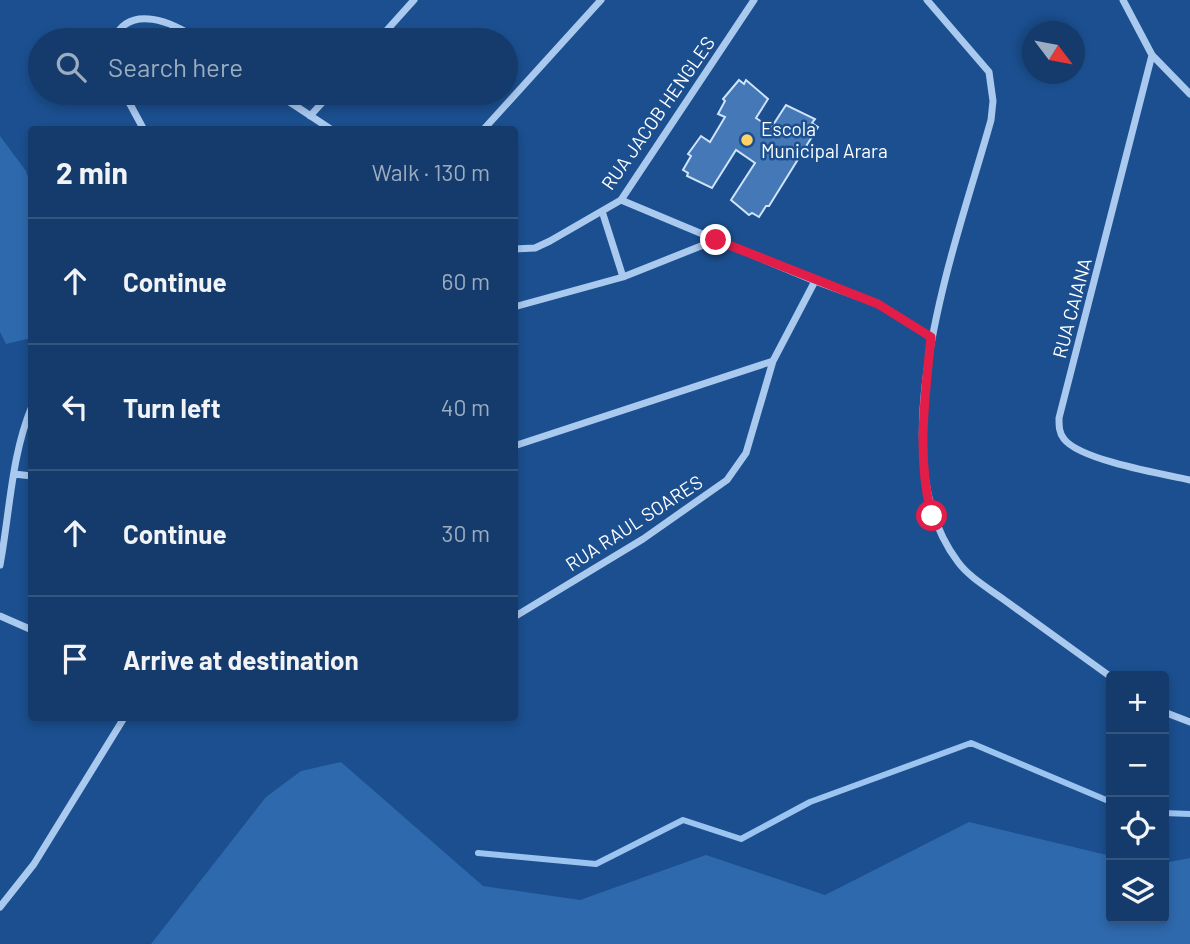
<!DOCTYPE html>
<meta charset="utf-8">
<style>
body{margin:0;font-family:Barlow,sans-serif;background:#214673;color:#f1f3f6}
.controls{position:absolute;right:21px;bottom:21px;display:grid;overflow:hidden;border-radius:7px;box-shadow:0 4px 10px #0003}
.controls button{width:63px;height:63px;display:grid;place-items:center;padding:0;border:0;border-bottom:2px solid #33557e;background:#143b6b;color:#f1f3f6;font:35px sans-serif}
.compass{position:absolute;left:1022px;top:21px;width:63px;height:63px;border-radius:50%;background:#143b6b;box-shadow:0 4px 10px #0003;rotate:122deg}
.stop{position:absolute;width:21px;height:21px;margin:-16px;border:5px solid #e11d48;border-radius:50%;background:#fff}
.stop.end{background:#e11d48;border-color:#fff;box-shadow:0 2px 7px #0008}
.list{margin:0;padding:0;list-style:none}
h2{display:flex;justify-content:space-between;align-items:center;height:91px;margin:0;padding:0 28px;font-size:30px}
h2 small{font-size:23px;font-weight:400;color:#9dadc1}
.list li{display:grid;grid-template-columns:46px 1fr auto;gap:21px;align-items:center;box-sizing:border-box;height:126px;padding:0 28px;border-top:2px solid #33557e}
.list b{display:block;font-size:26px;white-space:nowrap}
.list em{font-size:23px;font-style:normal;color:#9dadc1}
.icon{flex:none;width:38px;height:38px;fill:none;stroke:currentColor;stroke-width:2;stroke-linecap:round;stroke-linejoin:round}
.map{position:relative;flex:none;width:1190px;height:944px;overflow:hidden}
.search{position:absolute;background:#143b6b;box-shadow:0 4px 10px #0003;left:28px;top:28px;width:490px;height:77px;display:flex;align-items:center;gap:18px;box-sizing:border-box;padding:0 24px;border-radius:38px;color:#9dadc1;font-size:26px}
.panel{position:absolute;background:#143b6b;box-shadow:0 4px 10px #0003;left:28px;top:126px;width:490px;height:595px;border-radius:7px}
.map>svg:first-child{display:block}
.green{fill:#2e69ad}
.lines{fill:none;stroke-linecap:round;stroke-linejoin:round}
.stream{stroke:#9cc4f0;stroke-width:6}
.building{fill:#4478b7;stroke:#cfe3fa;stroke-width:2}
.street{stroke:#a9c9ee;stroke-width:7}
.route{stroke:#e11d48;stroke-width:9}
.poi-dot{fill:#ffd166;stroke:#1b4f8f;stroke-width:2.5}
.labels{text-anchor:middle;stroke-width:5;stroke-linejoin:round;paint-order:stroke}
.street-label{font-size:19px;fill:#fff;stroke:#1b4f8f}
.poi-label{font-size:19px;fill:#fff;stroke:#1b4f8f;text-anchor:start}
</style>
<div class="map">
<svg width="1190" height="944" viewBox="0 0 1190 944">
<rect width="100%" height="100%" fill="#1b4f8f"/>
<path class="green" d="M0,136L26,171L32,189L31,338L6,344L0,332Z
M341,762L483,886L580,900L706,855L825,895L969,822L1111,856V918H1164V863L1190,858V944H151L266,797L301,771Z"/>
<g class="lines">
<path class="stream" d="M1164,813L1190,814
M478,853L596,864L683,820L741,839L810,802L971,743L1111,802"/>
</g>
<path class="building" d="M739,80L744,84L746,80L768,99L756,118L771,128L786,105L815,119L812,123L818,127L769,206H766L759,217L752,213L749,215L731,200L755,163L736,150L712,188L687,176L688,173L683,170L691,156L688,154L701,136L710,142L725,117L718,114L725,101L723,99Z"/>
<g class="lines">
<path class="street" d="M927,0L989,72L993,101L991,120C958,239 875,453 958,562C969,577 988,588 1003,599C1039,625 1075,651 1111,677
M1123,0L1152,55L1190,94
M113,40C130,2 174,23 199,40
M378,40L414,0
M1152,55L1059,418C1059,426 1059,433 1064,439C1080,460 1162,474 1190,480
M124,93L144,130
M276,93L332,130
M310,116L331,93
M483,130L601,0
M621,200L815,281L878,304L931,337
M514,249L535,248L550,241L621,200L754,0
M623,277L716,240
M514,307L623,277L602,211
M514,446L773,361
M14,474L32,476
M0,565C10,512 11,456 32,406
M0,616L32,630
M514,617L643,539L727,480L746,453L773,361L815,281
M1164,712L1190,722
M0,907L34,864L124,718"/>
</g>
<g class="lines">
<path class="route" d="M716,240L878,304L931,337C925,397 916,458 932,516"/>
</g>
<circle class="poi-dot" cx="747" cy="140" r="7"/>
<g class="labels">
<g class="street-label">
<text transform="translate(658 113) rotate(-55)" y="7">RUA JACOB HENGLES</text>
<text transform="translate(1072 308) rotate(-75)" y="7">RUA CAIANA</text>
<text transform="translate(634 523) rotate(-33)" y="7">RUA RAUL SOARES</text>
</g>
<g class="poi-label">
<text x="761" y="136">Escola<tspan x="761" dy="22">Municipal Arara</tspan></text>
</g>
</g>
</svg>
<div class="controls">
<button>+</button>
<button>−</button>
<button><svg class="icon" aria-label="locate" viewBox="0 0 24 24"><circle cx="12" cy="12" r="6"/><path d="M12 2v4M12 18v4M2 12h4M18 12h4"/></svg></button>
<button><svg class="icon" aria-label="layers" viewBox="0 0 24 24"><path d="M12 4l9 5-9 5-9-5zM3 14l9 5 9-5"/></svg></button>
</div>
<svg class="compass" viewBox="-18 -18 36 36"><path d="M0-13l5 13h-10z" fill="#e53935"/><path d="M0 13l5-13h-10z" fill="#9dadc1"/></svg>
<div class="stop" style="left:932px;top:516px"></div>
<div class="stop end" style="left:716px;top:240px"></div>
<div class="search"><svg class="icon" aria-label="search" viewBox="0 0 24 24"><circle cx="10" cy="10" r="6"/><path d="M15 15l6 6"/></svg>Search here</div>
<section class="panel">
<h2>2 min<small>Walk · 130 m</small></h2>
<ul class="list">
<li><svg class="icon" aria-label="ahead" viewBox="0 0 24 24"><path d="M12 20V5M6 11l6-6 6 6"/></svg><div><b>Continue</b></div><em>60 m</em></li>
<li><svg class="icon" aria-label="left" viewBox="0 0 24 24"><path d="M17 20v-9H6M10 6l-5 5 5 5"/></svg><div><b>Turn left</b></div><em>40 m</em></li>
<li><svg class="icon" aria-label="ahead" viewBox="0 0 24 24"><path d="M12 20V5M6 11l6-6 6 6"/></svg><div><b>Continue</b></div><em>30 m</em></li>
<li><svg class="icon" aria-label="arrive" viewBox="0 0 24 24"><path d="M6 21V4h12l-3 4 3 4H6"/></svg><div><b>Arrive at destination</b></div></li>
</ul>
</section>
</div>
